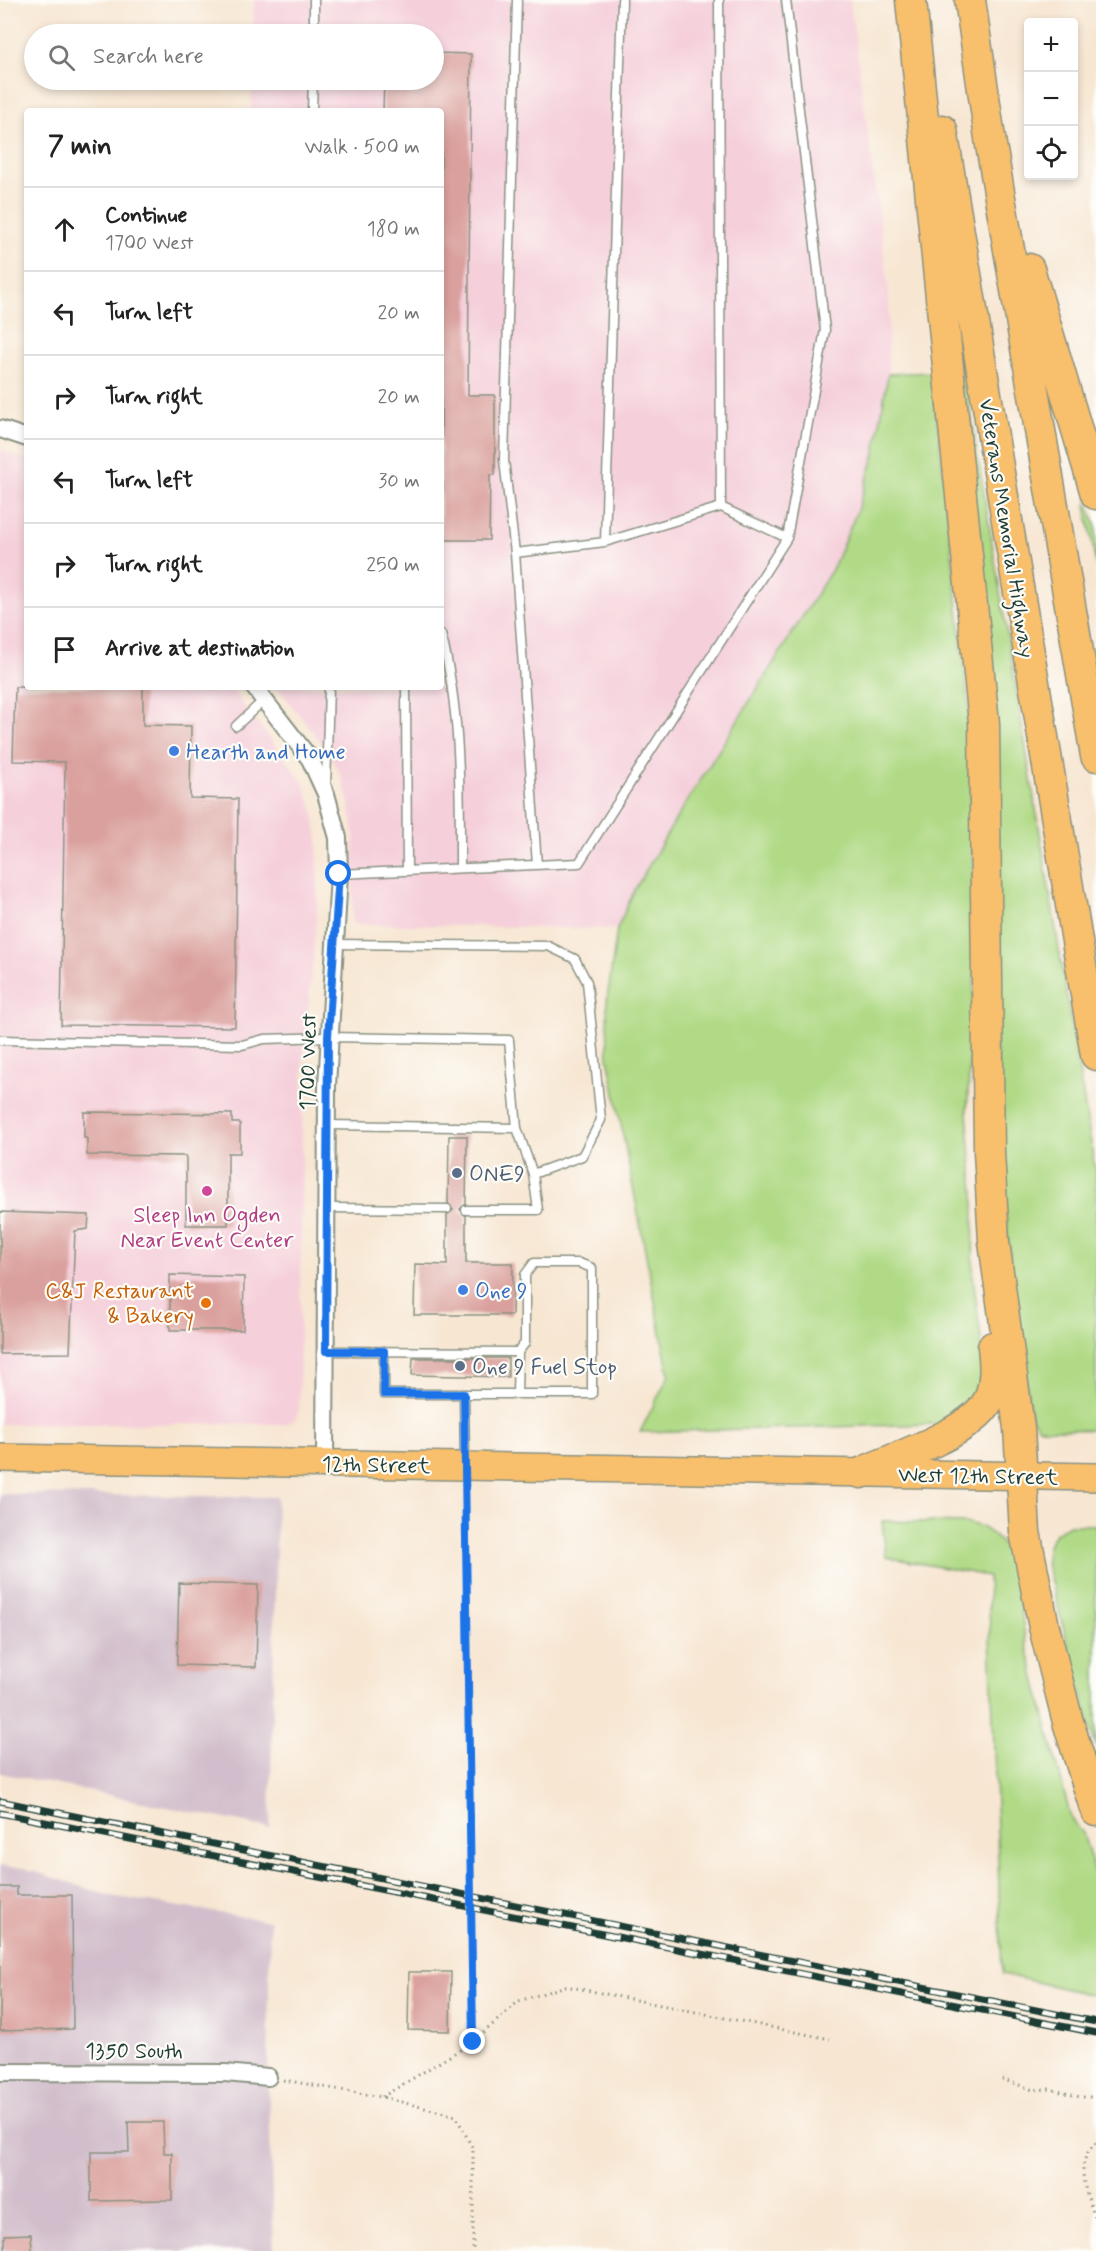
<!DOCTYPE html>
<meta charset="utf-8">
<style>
body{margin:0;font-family:Mynerve,sans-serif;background:#f6f6f6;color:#222}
.controls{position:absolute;right:18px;top:18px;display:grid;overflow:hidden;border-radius:6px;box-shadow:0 3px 9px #0003}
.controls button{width:54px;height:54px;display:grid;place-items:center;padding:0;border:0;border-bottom:2px solid #e0e0e0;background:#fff;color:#222;font:30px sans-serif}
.stop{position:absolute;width:18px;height:18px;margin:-14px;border:4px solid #1a73e8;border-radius:50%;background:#fff}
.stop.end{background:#1a73e8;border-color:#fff;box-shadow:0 2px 6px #0008}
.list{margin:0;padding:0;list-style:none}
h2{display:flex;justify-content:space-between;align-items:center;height:78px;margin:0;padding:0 24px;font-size:26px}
h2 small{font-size:20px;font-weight:400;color:#767676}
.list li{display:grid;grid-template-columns:39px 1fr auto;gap:18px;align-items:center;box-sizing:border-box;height:84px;padding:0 24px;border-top:2px solid #e0e0e0}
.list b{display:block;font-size:22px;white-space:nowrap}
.list p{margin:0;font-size:20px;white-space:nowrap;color:#767676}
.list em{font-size:20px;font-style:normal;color:#767676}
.icon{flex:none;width:33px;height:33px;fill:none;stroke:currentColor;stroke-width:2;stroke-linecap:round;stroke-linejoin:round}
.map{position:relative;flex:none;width:1096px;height:2251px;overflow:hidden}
.search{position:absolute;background:#fff;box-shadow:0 3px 9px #0003;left:24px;top:24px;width:420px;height:66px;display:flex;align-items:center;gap:15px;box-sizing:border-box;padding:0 21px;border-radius:33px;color:#767676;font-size:22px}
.panel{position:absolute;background:#fff;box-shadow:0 3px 9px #0003;left:24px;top:108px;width:420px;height:582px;border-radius:6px}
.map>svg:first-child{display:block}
.built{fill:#f5cfda}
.industrial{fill:#d1bdcb}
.green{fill:#b0da86;stroke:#688c5d;stroke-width:1.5}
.building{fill:#daa09d}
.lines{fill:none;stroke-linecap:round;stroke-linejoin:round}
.lane-casing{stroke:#8b9283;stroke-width:11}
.street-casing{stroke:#8b9283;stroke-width:20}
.primary-casing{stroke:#8b9283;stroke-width:30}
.highway-casing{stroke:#8b9283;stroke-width:33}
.path{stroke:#8b9283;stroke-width:3;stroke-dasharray:1.5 4.5;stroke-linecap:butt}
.lane{stroke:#fff;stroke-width:8}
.street{stroke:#fff;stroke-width:16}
.primary{stroke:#f8bf6c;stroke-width:27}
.highway{stroke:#f8bf6c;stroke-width:30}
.rail-casing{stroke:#1f3d34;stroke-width:7}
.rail{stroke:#fdfcf7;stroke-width:4.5;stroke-dasharray:14;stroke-linecap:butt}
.route{stroke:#1a73e8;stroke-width:8}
.shop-dot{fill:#3f7fe0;stroke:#fdfcf7;stroke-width:2}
.service-dot{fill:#5c6f8a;stroke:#fdfcf7;stroke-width:2}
.hotel-dot{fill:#d1479c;stroke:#fdfcf7;stroke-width:2}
.food-dot{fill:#e8710a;stroke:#fdfcf7;stroke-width:2}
.labels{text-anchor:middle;stroke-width:4.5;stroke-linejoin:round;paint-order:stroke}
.street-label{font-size:22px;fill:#1f3d34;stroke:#fdfcf7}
.shop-label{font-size:22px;fill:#366cbe;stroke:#fdfcf7;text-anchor:start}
.service-label{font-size:22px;fill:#4e5e75;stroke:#fdfcf7;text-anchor:start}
.hotel-label{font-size:22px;fill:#b23c85;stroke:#fdfcf7}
.food-label{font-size:22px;fill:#c56008;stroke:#fdfcf7;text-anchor:end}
</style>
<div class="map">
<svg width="1096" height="2251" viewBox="0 0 1096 2251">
<rect width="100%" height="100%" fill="#fdfcf7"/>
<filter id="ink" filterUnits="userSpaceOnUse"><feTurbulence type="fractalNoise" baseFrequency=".0167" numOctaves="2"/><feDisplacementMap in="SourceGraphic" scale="12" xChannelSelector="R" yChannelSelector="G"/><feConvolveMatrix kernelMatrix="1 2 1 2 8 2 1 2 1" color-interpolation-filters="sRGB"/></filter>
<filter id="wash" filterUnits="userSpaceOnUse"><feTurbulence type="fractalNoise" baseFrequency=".008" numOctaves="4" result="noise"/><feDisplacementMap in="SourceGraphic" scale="24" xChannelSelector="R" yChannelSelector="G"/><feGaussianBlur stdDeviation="1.35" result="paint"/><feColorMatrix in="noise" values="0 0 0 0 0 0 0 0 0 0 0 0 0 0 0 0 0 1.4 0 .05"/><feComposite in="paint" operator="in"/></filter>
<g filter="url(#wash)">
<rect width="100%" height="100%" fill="#f7e6d2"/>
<path class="built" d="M254,0H850L889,291L888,374L875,454L857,511L833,568L676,819L634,891L617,929L352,924L354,839L349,801L339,771L325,747L277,687H441V111H251L252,80H434V34H253Z
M0,450L27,460V687H230L302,780L314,812L318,842L317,914L303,1063L299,1410L295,1419L286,1424H0Z"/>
<path class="industrial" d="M0,1494L277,1497L270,1828L0,1773Z
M0,1866L24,1868L111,1896L270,1921L268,2077L274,2251H0Z"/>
<path class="green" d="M954,312L1096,1174V1430L1046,1429L1039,1427L1031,1418L1007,1233Z
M932,372L969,709L975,961L967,1112L974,1193L973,1277L985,1371L970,1406L937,1424L640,1432L669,1375L608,1057L607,1000L617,929L634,891L676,819L833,568L857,511L875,454L888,374Z
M1087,502L1096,526V565L1086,506Z
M882,1521L965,1523L980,1526L995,1536L1007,1550L1014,1568L1026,1643L1071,1819L1083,1833L1096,1877V1996L1002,1974L988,1576L886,1557Z
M1069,1525H1096V1748L1046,1563C1046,1543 1051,1534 1069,1525Z"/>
<g id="blocks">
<path class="building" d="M434,53L471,54L468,395H495V475H490L489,540H441V111H383L384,80H434Z
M15,687H143V725L191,726L190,798L238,799L235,1027L61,1025L65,762L13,761Z
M84,1112L232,1114V1123H240V1153H228V1225H186V1156L87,1155V1138H84Z
M449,1136H467L466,1204L460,1209L466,1216V1263H513L512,1315H414L415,1264L447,1265V1215L453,1210L448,1203Z
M0,1212L89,1215L88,1229L75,1231L70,1353L0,1354Z
M170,1275L244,1277L243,1330H170Z
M413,1358H508V1377L412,1375Z
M179,1583L258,1585L256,1667L177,1665Z
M0,1887H17V1895H72L73,2029L0,2031Z
M409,1972H451L450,2031L408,2030Z
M128,2122H163L164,2153H172V2200L91,2201V2152H129Z
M31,2234L32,2251H5V2235Z"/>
</g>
</g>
<g filter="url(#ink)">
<use href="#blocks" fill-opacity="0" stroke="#8b9283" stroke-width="1.5"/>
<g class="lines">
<g class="lane-casing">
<path id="lane" d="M719,0L721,507L787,538
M314,34V0
M312,111L313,80
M605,542L721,507
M515,553L504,460L517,0
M441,634C461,710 460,790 460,868
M406,687L407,871
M236,726L264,700L265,687
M326,787L329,687
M537,865L515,553L605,542L622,0
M339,874L579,863L787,538L825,330L786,0
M334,944L548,946L575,959L587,982L601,1120L582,1156L533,1174
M0,1040L242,1045L264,1039L328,1037L509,1040L517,1128L533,1174L538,1210H466
M328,1125L517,1128
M327,1208L447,1209
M326,1351L518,1352L517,1394
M384,1351V1394H592V1268L579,1263H534L525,1275V1343L518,1352
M464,1394L465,1462"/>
</g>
<g class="street-casing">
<path id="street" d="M0,429L27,438
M254,687L310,759L326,794L338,838L339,874L327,1086L325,1464
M0,2072L225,2073L268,2077"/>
</g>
<g class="primary-casing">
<path id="primary" d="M0,1458L1096,1477"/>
</g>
<g class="highway-casing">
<path id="highway" d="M911,0L984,723L989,1151L994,1242L1019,1428L1025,1532L1044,1627L1068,1722L1096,1811
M970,0L991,145L1096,756
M942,130L1096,1055
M1029,269L1096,494
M861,1473C895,1457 976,1432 990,1397C996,1380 995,1364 993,1347"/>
</g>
<path class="path" d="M465,1489L473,2042
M1002,2079L1033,2090L1050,2089L1080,2097H1096
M283,2080L382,2097L456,2116L473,2149V2251
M382,2097L473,2042L519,2001L566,1986L830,2039
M1096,2143C1072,2164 1087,2194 1096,2220"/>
<use href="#lane" class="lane"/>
<use href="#street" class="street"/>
<use href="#primary" class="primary"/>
<use href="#highway" class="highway"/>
<g class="rail-casing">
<path id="rail" d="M0,1801L1096,2022
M0,1813L1096,2033"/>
</g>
<use href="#rail" class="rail"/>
</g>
</g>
<g class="lines" filter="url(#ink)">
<path class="route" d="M339,874L328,1037L326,1351H384V1394H464L473,2042"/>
</g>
<g class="shop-dot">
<circle cx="174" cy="751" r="6"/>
<circle cx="463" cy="1290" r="6"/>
</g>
<g class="service-dot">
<circle cx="457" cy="1173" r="6"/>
<circle cx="460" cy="1366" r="6"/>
</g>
<circle class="hotel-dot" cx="207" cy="1191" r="6"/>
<circle class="food-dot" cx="206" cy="1303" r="6"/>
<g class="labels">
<g class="street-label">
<text transform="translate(1008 528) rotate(81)" y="8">Veterans Memorial Highway</text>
<text transform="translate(307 1062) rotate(-89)" y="8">1700 West</text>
<text transform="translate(376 1464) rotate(1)" y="8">12th Street</text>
<text transform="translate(978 1475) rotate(1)" y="8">West 12th Street</text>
<text x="134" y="2058">1350 South</text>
</g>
<g class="shop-label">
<text x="186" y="759">Hearth and Home</text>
<text x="475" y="1298">One 9</text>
</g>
<g class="service-label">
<text x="469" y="1181">ONE9</text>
<text x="472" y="1374">One 9 Fuel Stop</text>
</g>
<g class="hotel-label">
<text x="207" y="1222">Sleep Inn Ogden<tspan x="207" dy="25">Near Event Center</tspan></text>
</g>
<g class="food-label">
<text x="194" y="1298">C&amp;J Restaurant<tspan x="194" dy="25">&amp; Bakery</tspan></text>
</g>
</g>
</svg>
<div class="controls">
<button>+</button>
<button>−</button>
<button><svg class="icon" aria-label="locate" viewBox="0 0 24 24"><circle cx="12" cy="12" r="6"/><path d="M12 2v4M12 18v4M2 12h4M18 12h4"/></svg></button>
</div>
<div class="stop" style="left:339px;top:874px"></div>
<div class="stop end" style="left:473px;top:2042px"></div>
<div class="search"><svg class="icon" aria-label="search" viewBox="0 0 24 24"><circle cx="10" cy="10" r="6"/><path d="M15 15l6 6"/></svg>Search here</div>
<section class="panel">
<h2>7 min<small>Walk · 500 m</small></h2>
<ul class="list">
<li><svg class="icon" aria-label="ahead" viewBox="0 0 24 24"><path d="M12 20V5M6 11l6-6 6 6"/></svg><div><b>Continue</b><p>1700 West</p></div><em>180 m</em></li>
<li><svg class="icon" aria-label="left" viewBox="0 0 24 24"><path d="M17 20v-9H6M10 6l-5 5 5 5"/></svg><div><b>Turn left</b></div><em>20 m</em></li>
<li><svg class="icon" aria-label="right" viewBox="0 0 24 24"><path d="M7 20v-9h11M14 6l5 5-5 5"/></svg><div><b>Turn right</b></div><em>20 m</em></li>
<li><svg class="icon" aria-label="left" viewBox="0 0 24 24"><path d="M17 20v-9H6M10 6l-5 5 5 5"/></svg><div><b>Turn left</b></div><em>30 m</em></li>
<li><svg class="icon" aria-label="right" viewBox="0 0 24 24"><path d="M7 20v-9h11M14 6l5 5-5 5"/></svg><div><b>Turn right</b></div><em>250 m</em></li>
<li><svg class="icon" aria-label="arrive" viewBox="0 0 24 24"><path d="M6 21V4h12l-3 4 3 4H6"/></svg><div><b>Arrive at destination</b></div></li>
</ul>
</section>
</div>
